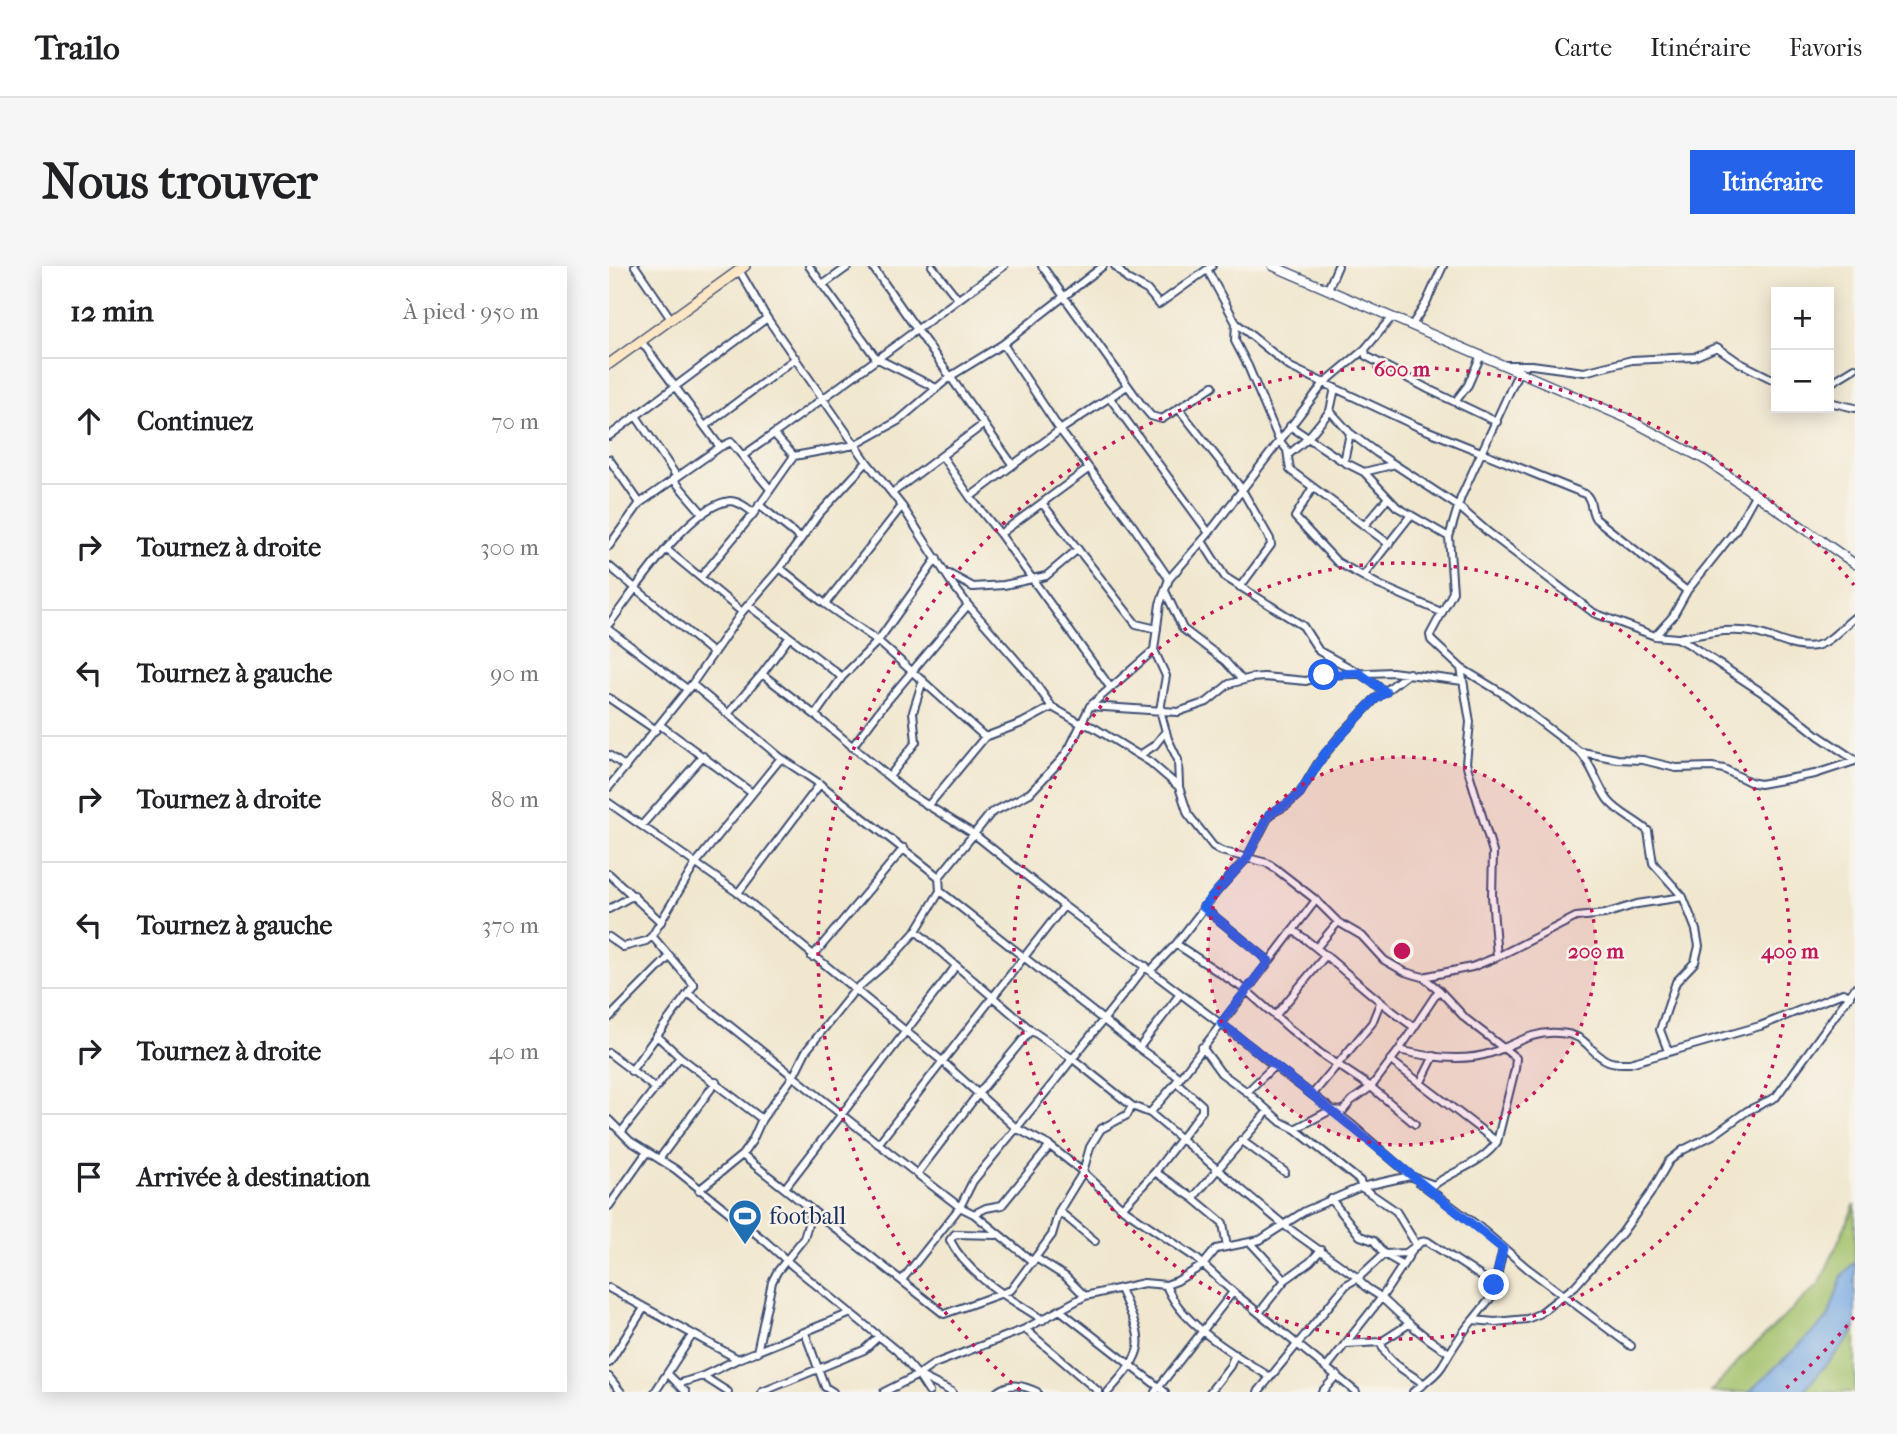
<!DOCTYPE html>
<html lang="fr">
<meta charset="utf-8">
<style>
body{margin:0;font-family:"IM FELL French Canon",serif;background:#f6f6f6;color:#202124}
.controls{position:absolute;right:21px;top:21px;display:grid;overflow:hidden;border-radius:0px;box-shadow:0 4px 18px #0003}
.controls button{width:63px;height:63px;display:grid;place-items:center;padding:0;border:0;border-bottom:2px solid #e0e0e0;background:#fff;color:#202124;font:35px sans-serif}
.stop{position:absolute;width:21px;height:21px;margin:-16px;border:5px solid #2563eb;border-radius:50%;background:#fff}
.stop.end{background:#2563eb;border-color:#fff;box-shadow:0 2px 7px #0008}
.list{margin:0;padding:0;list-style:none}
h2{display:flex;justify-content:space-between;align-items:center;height:91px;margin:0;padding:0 28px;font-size:30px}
h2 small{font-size:23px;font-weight:400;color:#757577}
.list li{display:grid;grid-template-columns:46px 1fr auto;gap:21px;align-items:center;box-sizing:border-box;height:126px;padding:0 28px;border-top:2px solid #e0e0e0}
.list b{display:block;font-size:26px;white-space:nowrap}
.list em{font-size:23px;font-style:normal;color:#757577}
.icon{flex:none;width:38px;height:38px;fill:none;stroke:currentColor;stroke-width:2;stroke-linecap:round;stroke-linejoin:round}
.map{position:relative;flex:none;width:1246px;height:1126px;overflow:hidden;border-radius:0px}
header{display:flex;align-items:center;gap:42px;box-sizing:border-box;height:98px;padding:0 35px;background:#fff;border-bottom:2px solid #e0e0e0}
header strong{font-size:33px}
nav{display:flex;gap:38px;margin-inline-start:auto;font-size:24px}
.intro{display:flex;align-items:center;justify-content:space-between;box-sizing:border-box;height:168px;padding:0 42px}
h1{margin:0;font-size:49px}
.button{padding:18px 32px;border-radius:0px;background:#2563eb;color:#fff;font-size:24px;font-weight:700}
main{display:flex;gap:42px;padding:0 42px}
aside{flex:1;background:#fff;border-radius:0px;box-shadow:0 4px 18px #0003}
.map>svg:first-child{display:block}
.green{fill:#a0c068;stroke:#5e7863;stroke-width:2}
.water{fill:#77a8e2;stroke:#496ca0;stroke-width:2}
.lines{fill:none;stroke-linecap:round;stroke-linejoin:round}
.minor-casing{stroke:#3b4b6f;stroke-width:10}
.tertiary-casing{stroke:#3b4b6f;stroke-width:11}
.secondary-casing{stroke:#3b4b6f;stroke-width:12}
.minor{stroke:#fff;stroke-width:6}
.tertiary{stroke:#fff;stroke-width:8}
.secondary{stroke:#fce6c4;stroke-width:9}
.route{stroke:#2563eb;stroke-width:9}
.ring{fill:none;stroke:#c2185b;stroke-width:3.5;stroke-dasharray:3.5 7}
.labels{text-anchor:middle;stroke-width:5;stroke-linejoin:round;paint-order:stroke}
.poi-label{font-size:24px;fill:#1b2f5e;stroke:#f7f3e8;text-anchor:start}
.centre{fill:#c2185b;stroke:#f7f3e8;stroke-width:3.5}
.ring-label{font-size:21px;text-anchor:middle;font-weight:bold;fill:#c2185b;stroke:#f7f3e8;stroke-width:5;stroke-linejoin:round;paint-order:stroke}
</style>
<header>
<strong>Trailo</strong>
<nav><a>Carte</a><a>Itinéraire</a><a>Favoris</a></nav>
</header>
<div class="intro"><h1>Nous trouver</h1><a class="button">Itinéraire</a></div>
<main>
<aside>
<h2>12 min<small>À pied · 950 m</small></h2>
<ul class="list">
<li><svg class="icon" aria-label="ahead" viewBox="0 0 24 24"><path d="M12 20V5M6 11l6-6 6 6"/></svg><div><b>Continuez</b></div><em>70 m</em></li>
<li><svg class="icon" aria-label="right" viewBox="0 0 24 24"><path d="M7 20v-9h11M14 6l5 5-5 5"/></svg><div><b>Tournez à droite</b></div><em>300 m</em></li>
<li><svg class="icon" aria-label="left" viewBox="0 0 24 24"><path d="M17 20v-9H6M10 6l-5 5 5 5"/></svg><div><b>Tournez à gauche</b></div><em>90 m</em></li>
<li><svg class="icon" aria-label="right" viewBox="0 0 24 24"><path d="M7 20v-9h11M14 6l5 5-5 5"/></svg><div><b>Tournez à droite</b></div><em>80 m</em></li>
<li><svg class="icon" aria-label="left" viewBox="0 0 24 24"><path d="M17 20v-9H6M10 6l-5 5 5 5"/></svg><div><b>Tournez à gauche</b></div><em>370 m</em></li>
<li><svg class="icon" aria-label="right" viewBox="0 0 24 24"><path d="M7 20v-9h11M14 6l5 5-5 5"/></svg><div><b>Tournez à droite</b></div><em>40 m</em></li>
<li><svg class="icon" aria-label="arrive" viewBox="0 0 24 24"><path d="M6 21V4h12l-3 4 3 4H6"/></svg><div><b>Arrivée à destination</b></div></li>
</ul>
</aside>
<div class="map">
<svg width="1246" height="1126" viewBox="0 0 1246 1126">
<rect width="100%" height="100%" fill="#f7f3e8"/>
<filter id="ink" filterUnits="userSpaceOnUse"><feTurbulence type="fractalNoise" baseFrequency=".0143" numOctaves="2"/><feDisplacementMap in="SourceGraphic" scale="14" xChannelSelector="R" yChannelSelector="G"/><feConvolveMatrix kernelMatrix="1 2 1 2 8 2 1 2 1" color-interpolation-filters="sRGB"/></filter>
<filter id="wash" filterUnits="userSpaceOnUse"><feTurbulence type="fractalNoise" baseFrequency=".00686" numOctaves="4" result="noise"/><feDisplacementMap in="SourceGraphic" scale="28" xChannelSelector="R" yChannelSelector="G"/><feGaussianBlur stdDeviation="1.57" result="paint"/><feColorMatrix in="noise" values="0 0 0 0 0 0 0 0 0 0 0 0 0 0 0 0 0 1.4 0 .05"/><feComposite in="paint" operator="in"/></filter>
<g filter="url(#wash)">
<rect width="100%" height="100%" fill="#f1e7cf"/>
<path class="green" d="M1246,938V998L1233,1010L1219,1052L1140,1126H1102L1133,1091L1211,1017Z
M1246,1060V1126H1193L1240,1073Z"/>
<path class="water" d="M1246,995V1060L1240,1073L1193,1126H1140L1219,1052L1233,1010Z"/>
</g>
<g filter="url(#ink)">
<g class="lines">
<g class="minor-casing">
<path id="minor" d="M26,0L62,53
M200,0L267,92L327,122
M263,0L403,198
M323,0L349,33
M433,0L532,138L542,150L553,153L604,120
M506,0L518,13L538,24L550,38L603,0
M130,4L158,52L258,196L293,240L342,316L359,339L421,410L443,441L471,457L484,461L541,496L570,521L579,548L604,580L612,585L658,597L667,603L707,634L729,656L753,670L775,694L796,706L814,711L830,724L857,753L907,792L906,803L888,876C870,900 846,903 825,919L801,910L752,921L696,945L651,974L607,983L594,999L568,1015L557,1019L535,1017L476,1030L416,1063L325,1098L309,1109L320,1126
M599,5L627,57L681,101L807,160L976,228C984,233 981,246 987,253L1078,325
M215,18L240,0
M719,23L729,0
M783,51L756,83L757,90L821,124L888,156
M627,57L626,75L639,100L670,174L678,184L681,204L780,278
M803,59L817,37L834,0
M32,75L111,181L122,176L161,223
M394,78L451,164L524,260L560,313
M897,99H923L975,106L1023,94L1085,91L1108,81L1131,97L1167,115
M910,105L852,231L840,271L844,326L821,369L822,374L852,402L893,427L971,486C984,500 988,519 999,534C1009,547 1027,554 1039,565L1044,597L1074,631L1087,664L1090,680L1086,696L1067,716L1051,764L1059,785
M1220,118L1246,102
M726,122L721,145L741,167L768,187L849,240L880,267L985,347L1046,370L1068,372L1078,377L1163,433L1210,470L1246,494
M501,132L600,267
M846,136L859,119L872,89
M1220,136L1246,142
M570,143L632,222L661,273L662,279L631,321
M27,150L68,211
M96,160L187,92
M681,160L735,196
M741,167L735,196L755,206L788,241L840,271
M165,168L185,190L246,179L289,155L342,110L394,78L494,0
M0,170L158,52
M135,189C222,128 308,63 395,0
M679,189L698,173L721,145
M333,190L361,231L391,268L501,421
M0,193L31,237
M755,206L783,199
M64,213L94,248
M704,221L686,251L728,296L770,319L832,346
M283,227L375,158
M361,231L451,164L518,120
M433,237L527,358L548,363
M150,239L191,272
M755,260L778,233
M391,268L479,203
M593,275L616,311L694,360L710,385L750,407L777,426
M0,280L31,237L111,181
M57,283L133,346
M0,300L104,387
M171,302L216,338L269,375L376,471
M340,308L364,321L395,319L437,310L469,283
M755,309L802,249
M92,311L145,247L185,190
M556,325L574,363L616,395L633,414
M216,338L293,240
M139,339L233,411
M0,358C25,326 80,239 121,235C130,235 138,242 145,247
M0,364L78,423
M1046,370L1064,350L1078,325L1126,265L1146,229
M1070,372C1095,368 1122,361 1147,367C1166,371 1185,384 1206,380C1221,377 1234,360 1246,351
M545,384L557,410L551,444L559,473L569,494L570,519
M852,402L861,456L857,497L884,586L883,630L888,691
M153,408L206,449L299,527L365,568L455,640L645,783L665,800L638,826
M83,418L172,492L211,518L330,611L331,625L307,665L281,694L245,725L197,785L185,809L153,853L143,875L133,889L90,924
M0,432L47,464
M481,440L569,446L598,436L620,418L642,412L655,411L697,415L715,409L783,406L854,415
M119,448L153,408L180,372
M206,449L233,411L269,375L328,292
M51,459L143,527
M243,481L274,440L359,339
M973,486L1008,493L1034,494L1067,502L1103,501L1115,503L1141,516L1151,518L1206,508L1246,495
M0,489L17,501
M531,489L546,479L557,465
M280,511L307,476L304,446L314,414
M0,521L83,418L133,346L171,302L209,249L258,196
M0,537L129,627L333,795L407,862L441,880L474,906L513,942L587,992L624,1026L747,1126
M319,540L376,471L413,457L443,441
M33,559L94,490
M0,608L52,656
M330,611L382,547L421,527L452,494L461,481L481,440L545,384L551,338L560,313L600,267L715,117L756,83
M331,625L530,782L571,812L541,847
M129,627L211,518
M594,641L660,695
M0,643L25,629
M684,664C726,694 762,732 805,761
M307,665L422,764L464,793L523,840L541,847L675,959L749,1012L775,988L797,987L812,976L818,975L885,1019
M0,671L14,681L37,675L43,670L87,597L172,492
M567,678L638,725L681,763L711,787L762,821L806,858
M708,681L729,656
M203,691L295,582
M542,704L567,678L609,624L638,592L661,548L678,539L691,527L709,497L729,472L765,434L800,407
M814,711L863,701L888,691L967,651L996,648L1028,638L1074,631
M79,727C170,798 259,871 351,941L365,948L424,996
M666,750L717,689
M0,752L61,690
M48,770L71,791L153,853
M593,781L612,807L638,826L672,856L686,863L722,844L734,845L742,835L762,821L790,784C818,791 855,796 882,787C906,779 922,765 949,767C980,768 978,786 999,795C1006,798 1014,797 1021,797L1151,760L1234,727L1241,730
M530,782L571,728
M790,784L830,724
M0,787L46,822
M781,794L888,876
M665,800L742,858L802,910
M22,805L85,719L43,670
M571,812L707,634
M811,818L825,790
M703,829L763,757L771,737
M0,854L21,875L66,903L156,975L185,1001L288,1085L309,1109L343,1126
M686,863L751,915L752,921L787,945L808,980
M13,865L71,791
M632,874L676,906
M269,878L455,640
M133,889L335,1048L402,1024L443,969L450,945L474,906L481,881L492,863L518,849L523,840
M51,892L107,816
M546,906L584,932
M308,908L369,828L422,764
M810,916L869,960L918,1002L1022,1080
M176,922L347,700
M722,933L751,970L765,975L775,988L794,999
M0,940L38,886
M513,942L546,906L593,845V839L567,816
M450,945L486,975
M365,948L377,942L393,939L441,880
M387,969L346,968L341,974C359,1010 402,1033 434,1054
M642,977L676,1014
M618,981L614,957L584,932L659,845
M427,992L457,1011L476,1030
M293,1014L351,941L364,915L441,821L537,700
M557,1019C572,1059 627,1089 661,1111
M0,1022L129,1093L242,1047
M452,1045L556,1126
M650,1047L676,1014L701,996L712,984
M864,1054L884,1029L894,983
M416,1063L490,1126
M196,1067L216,1121L224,1126
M772,1076C776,1096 799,1106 815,1118
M736,1078L772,1076L800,1058
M148,1086L163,1016L168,1006L195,972L203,945
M0,1097L35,1042
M718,1101L773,1031L803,985
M59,1108L77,1126
M94,1110L119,1126
M0,1111L12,1126
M69,1118L94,1110L129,1093
M46,1126L84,1068
M153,1126L255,1084L270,1070
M275,1126L309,1109
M388,1126C401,1116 414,1119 428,1126
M499,1126C540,1081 535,1077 511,1023
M546,1126L624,1026
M601,1126L621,1100L626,1088
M649,1126L737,1019L749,1012C754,1023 766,1025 774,1033C795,1053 814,1071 839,1086
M713,1126L728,1109
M804,1126C814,1118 826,1111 833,1100C844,1082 850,1070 864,1054L886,1056L918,1053L930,1048L966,1020L1013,967L1041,928L1060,895L1074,884L1106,868L1138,845L1167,831L1246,722"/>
</g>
<g class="tertiary-casing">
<path id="tertiary" d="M664,0L1017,152L1100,196L1246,298"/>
</g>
<g class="secondary-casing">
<path id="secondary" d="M0,98L136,0"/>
</g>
<use href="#minor" class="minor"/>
<use href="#tertiary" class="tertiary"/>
<use href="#secondary" class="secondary"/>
</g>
</g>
<g class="lines" filter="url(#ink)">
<path class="route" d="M715,409L750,407L777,426L765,434L716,487L691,527L678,538L660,548L638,592L594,641L660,695L612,757C707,831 800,908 894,983L885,1019"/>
</g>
<circle cx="793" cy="685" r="194" fill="#c2185b" fill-opacity=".12"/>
<g class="ring">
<circle cx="793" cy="685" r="194"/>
<circle cx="793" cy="685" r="388"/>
<path d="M1245 1051A582 582 0 0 1 1175 1124M411 1124A582 582 0 1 1 1245 319"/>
</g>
<defs>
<g id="stadium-pin" transform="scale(1.75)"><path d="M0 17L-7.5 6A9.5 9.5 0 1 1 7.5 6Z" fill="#1f6fb2" stroke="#f7f3e8"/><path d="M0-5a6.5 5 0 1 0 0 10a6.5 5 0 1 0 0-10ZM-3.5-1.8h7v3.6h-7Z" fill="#fff"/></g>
</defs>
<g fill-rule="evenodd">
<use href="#stadium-pin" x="136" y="950"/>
</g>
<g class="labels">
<g class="poi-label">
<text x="160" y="958">football</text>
</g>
</g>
<circle cx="793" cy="685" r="10" class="centre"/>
<g class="ring-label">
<text x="793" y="110">600 m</text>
<text x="987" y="692">200 m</text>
<text x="1181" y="692">400 m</text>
</g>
</svg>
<div class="controls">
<button>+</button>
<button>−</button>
</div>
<div class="stop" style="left:715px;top:409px"></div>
<div class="stop end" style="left:885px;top:1019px"></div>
</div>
</main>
